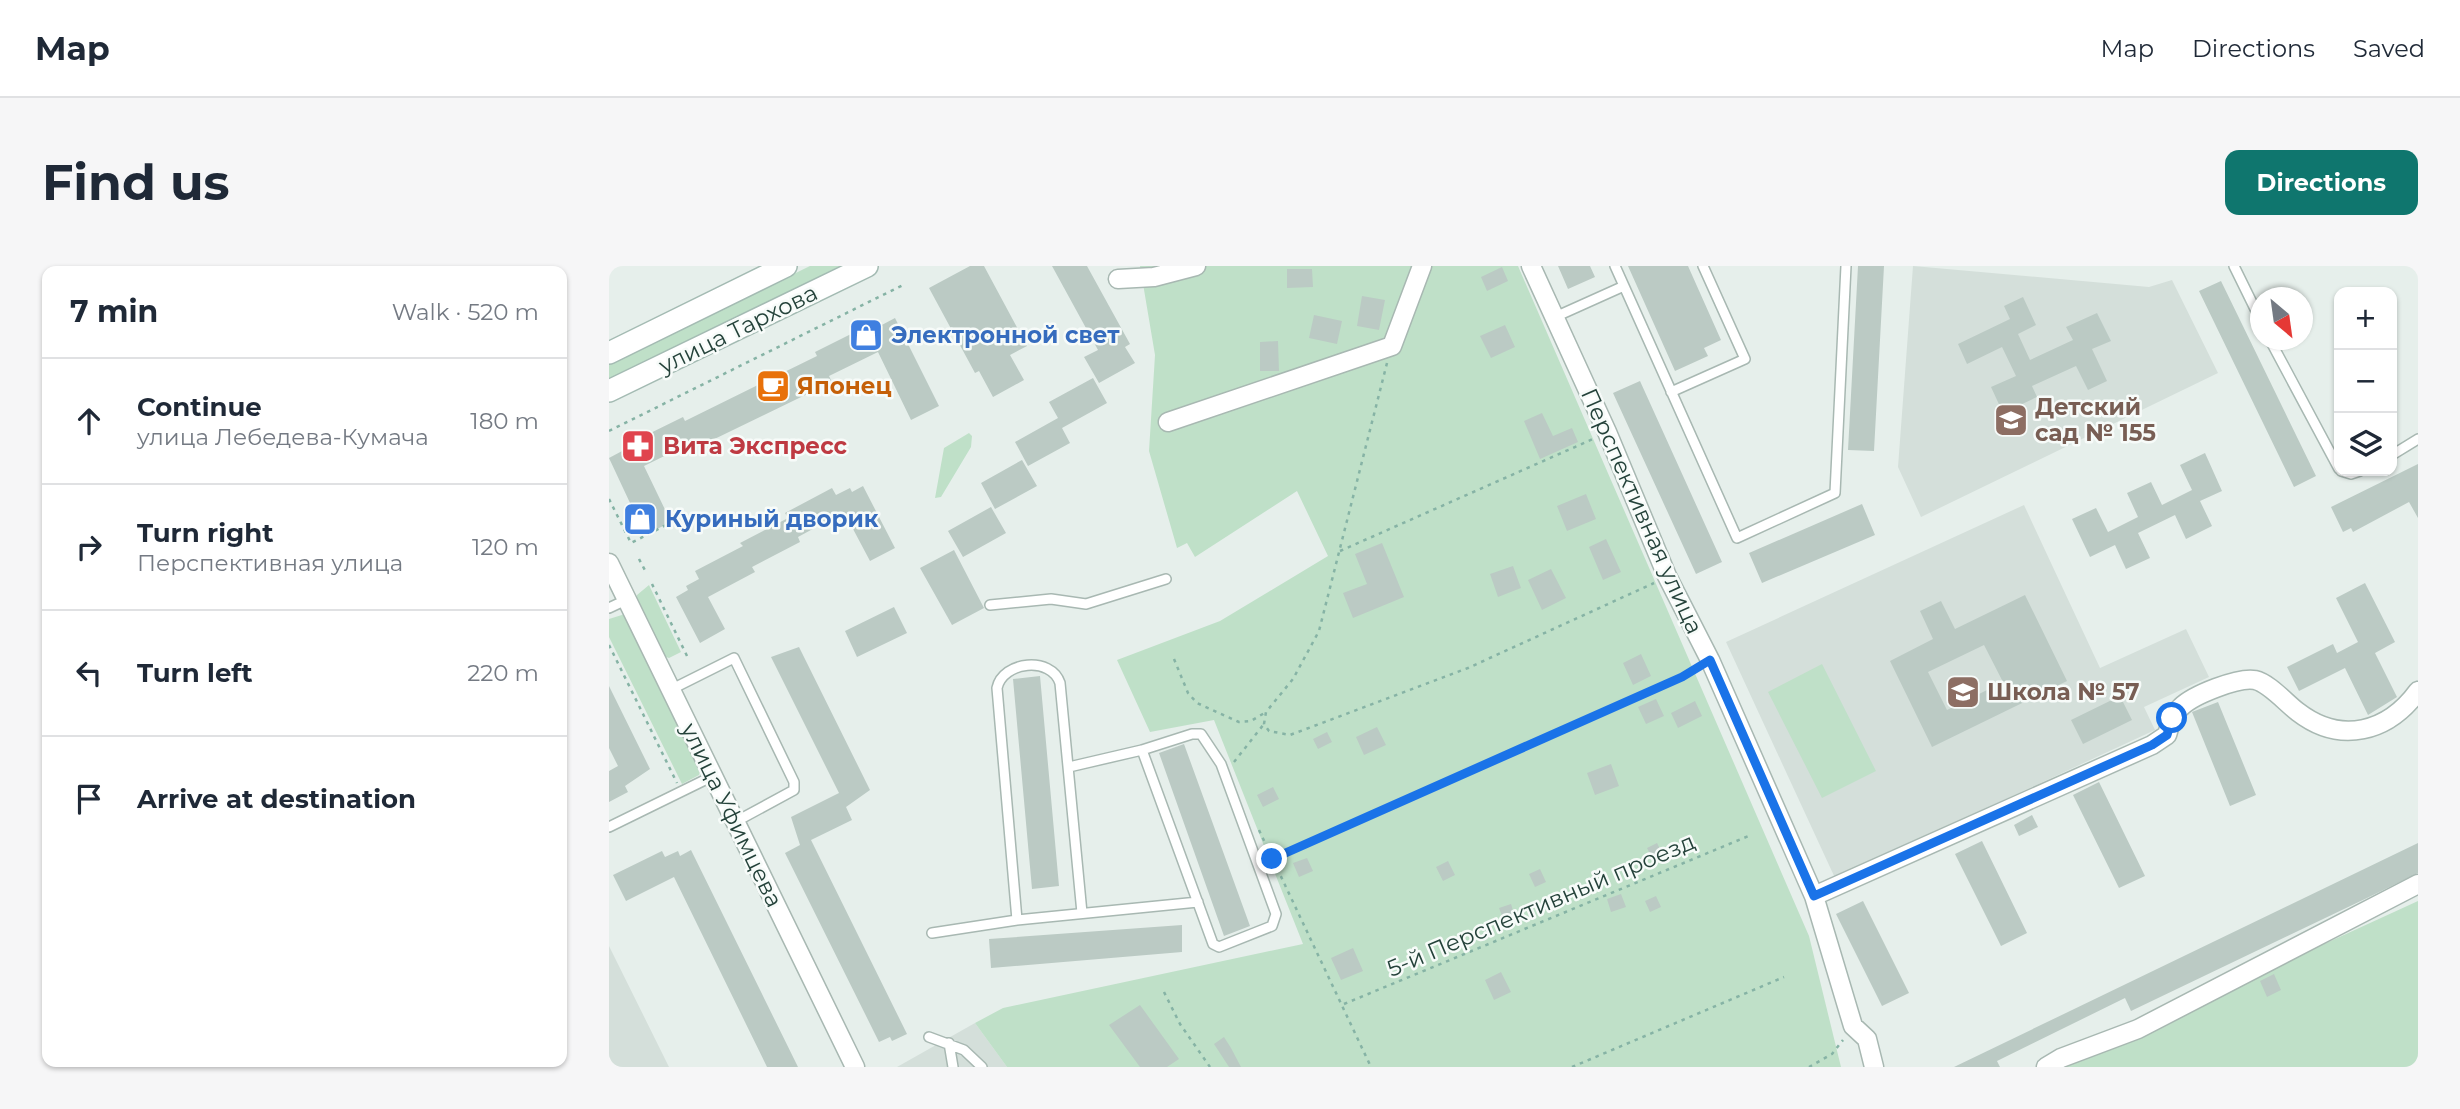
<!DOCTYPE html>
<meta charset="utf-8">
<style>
body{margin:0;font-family:Montserrat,sans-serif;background:#f6f6f7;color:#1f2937}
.controls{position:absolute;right:21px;top:21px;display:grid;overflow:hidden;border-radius:14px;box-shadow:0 2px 5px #0004}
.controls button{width:63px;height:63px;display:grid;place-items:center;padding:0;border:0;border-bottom:2px solid #e0e1e3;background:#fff;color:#1f2937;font:35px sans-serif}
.compass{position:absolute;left:1641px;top:21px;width:63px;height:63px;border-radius:50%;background:#fff;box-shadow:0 2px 5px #0004;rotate:151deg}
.stop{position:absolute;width:21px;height:21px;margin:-16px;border:5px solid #1a73e8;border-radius:50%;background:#fff}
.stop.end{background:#1a73e8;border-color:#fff;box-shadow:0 2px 7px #0008}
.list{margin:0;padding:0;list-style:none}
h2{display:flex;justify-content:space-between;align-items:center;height:91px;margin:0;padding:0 28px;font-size:30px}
h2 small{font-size:23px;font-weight:400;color:#747a83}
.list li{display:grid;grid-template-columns:46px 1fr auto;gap:21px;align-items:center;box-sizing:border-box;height:126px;padding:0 28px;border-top:2px solid #e0e1e3}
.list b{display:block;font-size:26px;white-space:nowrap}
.list p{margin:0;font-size:23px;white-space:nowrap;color:#747a83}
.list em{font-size:23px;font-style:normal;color:#747a83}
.icon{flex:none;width:38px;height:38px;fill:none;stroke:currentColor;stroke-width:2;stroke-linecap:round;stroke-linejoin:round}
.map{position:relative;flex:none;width:1809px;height:801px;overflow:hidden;border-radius:14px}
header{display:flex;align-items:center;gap:42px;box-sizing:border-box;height:98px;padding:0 35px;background:#fff;border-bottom:2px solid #e0e1e3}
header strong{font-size:33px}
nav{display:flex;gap:38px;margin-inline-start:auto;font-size:24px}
.intro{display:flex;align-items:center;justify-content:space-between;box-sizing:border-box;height:168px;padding:0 42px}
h1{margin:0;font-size:49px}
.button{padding:18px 32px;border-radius:14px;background:#0f766e;color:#fff;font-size:24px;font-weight:700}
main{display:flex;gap:42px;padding:0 42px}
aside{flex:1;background:#fff;border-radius:14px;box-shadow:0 2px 5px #0004}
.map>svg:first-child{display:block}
.built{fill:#d4dfda}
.green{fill:#bfe0c8}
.building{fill:#bbcac4;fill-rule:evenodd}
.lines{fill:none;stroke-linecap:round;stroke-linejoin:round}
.lane-casing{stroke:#a8b8b2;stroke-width:12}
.street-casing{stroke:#a8b8b2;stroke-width:21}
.secondary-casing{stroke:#a4bbb3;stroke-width:24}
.path{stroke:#86b3a5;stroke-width:2.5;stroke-dasharray:3.5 5;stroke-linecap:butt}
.lane{stroke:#fff;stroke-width:9}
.street{stroke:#fff;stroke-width:18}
.secondary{stroke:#fff;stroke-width:21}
.route{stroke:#1a73e8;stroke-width:9}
.labels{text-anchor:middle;stroke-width:5;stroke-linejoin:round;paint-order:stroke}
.street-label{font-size:23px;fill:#24423a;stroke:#f7fbf9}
.shop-label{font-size:23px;font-weight:bold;fill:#366cbe;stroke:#f7fbf9;text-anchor:start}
.food-label{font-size:23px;font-weight:bold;fill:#c56008;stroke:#f7fbf9;text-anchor:start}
.education-label{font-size:23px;font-weight:bold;fill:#785e54;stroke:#f7fbf9;text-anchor:start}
.health-label{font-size:23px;font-weight:bold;fill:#be3a42;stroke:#f7fbf9;text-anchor:start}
</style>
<header>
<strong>Map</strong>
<nav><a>Map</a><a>Directions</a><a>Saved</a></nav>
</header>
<div class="intro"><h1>Find us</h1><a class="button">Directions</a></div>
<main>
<aside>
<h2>7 min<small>Walk · 520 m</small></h2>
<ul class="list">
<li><svg class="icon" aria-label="ahead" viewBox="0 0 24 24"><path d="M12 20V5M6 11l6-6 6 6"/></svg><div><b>Continue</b><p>улица Лебедева-Кумача</p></div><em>180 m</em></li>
<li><svg class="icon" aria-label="right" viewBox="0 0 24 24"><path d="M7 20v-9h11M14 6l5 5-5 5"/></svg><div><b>Turn right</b><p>Перспективная улица</p></div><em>120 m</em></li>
<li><svg class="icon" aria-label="left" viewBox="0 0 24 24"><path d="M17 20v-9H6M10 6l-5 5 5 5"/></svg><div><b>Turn left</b></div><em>220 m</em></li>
<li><svg class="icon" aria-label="arrive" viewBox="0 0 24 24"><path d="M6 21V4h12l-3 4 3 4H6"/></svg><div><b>Arrive at destination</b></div></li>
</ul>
</aside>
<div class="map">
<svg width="1809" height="801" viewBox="0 0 1809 801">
<rect width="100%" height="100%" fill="#e6efeb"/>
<path class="built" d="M1304,0L1540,21L1563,14L1609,107L1312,251L1289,201Z
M1415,239L1491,402L1577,363L1600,411L1535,441L1546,464L1226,612L1117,376Z
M0,680L60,801H0Z
M366,757L398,801H288Z"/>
<path class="green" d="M201,0H233L0,113V98Z
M531,0H909L1200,670L1232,801H398L366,757L394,742L694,678L605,454L541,466L508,394L611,355L719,290L688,225L586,291L578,277L568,282L540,185L546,89Z
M360,167L363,170L362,181L332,231L326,232L335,182Z
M40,319L72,386L60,392L54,390L28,336V329Z
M16,348L92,503L90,509L73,518L0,371V353Z
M1213,398L1267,505L1213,532L1159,426Z
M1809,635V801H1447Z"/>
<path class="building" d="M361,0H375L418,80L401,89L415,114L384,131L370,105L366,107L320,22Z
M443,0H478L521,78L516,81L526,97L490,117L475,91L489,84Z
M949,0H981L986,11L959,23Z
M1019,0H1079L1112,74L1095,82L1099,90L1066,105Z
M1249,0H1275L1265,185L1239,184Z
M893,1L899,15L878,25L872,11Z
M678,3H703L704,21L678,22Z
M1612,15L1707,210L1685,221L1590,25Z
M753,30L776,34L770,64L748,60Z
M1414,31L1427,59L1409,68L1421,94L1464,74L1457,61L1488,47L1502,75L1483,83L1498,115L1479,124L1467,100L1423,120L1428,131L1394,147L1382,121L1407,110L1393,81L1358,98L1349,78L1401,53L1395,40Z
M705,49L733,55L728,78L700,72Z
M286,52L330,140L302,154L269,86L220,110L223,116L89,181L86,175L35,200L62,256L36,269L0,192L15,184L13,181L74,151L76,155L208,90L206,86L266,56L269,61Z
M896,59L906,81L882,92L871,70Z
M669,75L670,105H651V76Z
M484,112L498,137L453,162L461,177L419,200L406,176L449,152L440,136Z
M1031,115L1113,296L1087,308L1004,127Z
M933,147L944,170L963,162L969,176L931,193L915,155Z
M1596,187L1613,225L1591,235L1603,260L1577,273L1566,249L1529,267L1541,292L1517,303L1506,279L1481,291L1463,253L1487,242L1499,266L1529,251L1518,227L1542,216L1553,239L1583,224L1571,199Z
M413,194L428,220L386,243L372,217Z
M1809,198V252L1800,236L1744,266L1742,262L1734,266L1722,241Z
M254,220L286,282L261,295L235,246L189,271L191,276L143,301L146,306L99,331L116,363L91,377L67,331L79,324L77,320L90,313L86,305L134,280L131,277L179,252L176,247L223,222L227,229L241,222L243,226Z
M977,228L987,253L958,265L948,240Z
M1253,238L1266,269L1153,317L1140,287Z
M382,241L397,267L354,291L339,265Z
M997,273L1012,306L994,314L980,281Z
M773,277L795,331L744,352L734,327L758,318L746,288Z
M345,284L375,342L343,359L311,302Z
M904,300L912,322L889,331L881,308Z
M942,303L957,332L933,344L919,314Z
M1756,317L1786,376L1766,387L1788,431L1759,449L1736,402L1690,425L1678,401L1724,378L1728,387L1749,376L1727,332Z
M1416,329L1458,415L1323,481L1281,395L1324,373L1311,345L1332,335L1346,363ZM1375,379L1394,416L1338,444L1319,406Z
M285,341L298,367L248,391L236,365Z
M190,381L261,524L237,541L243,554L202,574L298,768L283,775L281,771L270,776L176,587L191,579L182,551L230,527L162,391Z
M1032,388L1042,410L1024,419L1014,397Z
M431,410L450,620L423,623L404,413Z
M0,420L41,503L16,520L19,526L0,536V505L9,500L0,482Z
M1511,430L1523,454L1474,478L1462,454Z
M1047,433L1055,450L1037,458L1029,441Z
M1086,435L1093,450L1069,462L1062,447Z
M1609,436L1647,529L1621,540L1583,446Z
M768,461L777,479L755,489L747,471Z
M718,466L723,476L709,483L704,473Z
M575,478L641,660L615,670L550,487Z
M1002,498L1010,520L986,529L978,507Z
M1490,516L1536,610L1510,622L1464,529Z
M664,521L670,533L654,541L648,529Z
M1423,549L1429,561L1410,570L1405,559Z
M1373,575L1418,667L1392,680L1346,588Z
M1048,577L1053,587L1043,592L1038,582Z
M1809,577V607L1758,632L1522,745L1516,732L1388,795L1391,801H1345Z
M82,584L189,801H158L65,611L17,635L4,609L53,585L56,591L69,585L71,590Z
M698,592L704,605L690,611L684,597Z
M839,595L846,609L834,615L827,601Z
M931,603L937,616L926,621L920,608Z
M1012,628L1017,641L1002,646L998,633Z
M1047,630L1052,641L1041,646L1036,635Z
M1254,635L1300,727L1273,740L1227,648Z
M902,638L906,651L895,655L890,642Z
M573,659V686L382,702L380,673Z
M744,682L754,705L732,714L722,692Z
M892,706L902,726L885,734L876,714Z
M1665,708L1672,724L1658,731L1651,715Z
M531,739L570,793L558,801H531L500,759Z
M615,771L622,782L632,801H620L605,778Z"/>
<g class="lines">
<g class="lane-casing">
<path id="lane" d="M1006,0L1015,20
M1625,0L1652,55
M946,51L1015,20L1128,272L1226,227L1237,0
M1661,74L1730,203
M1062,126L1136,93L1094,0
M1783,189L1809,173
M1732,205L1742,208L1751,205
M381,339L442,333L477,338L557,313
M0,342L17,334
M61,424L125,392L185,516V524L126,556
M583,468H592L612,498L667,648L663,660L610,681L604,678L533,484Z
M460,501L533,484
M0,561L104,510
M408,654L388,422C394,395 442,390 451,417L473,647
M323,667L408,654L589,636
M320,771L355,784L373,801
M340,777L344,801"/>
</g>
<g class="street-casing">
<path id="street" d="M922,0L998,166L1058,310L1101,394L1205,630L1244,760L1258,773L1265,801
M509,13L545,11L587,0
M559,156L783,80L813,0
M0,297L246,801
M1205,630L1543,479L1558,469C1561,459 1563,449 1572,441C1584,429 1629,411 1646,414C1660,417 1677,437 1689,446C1732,479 1779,466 1809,425
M1437,801L1452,792L1529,763L1809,618"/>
</g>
<g class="secondary-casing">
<path id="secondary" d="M0,87L177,0
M0,125L258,0"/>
</g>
<path class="path" d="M778,97L710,365L684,413L657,446L655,458L660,465L681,469L859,402L1045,317
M0,165L296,18
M0,233L22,277L65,255
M731,285L984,173
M30,293L38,308
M43,318L79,392
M0,379L68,517
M565,393L579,427L588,437L630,456L642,455L657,446
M625,496L655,458
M650,564L762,801
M663,593L1088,402
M555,726L571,758L601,801
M735,738L1142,569
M963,801L1175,711
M1200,801L1223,788L1234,774"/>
<use href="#lane" class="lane"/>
<use href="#street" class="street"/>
<use href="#secondary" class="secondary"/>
</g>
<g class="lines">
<path class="route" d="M663,593L1073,411L1101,394L1205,630L1543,479L1558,469L1563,452"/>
</g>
<defs>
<g id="shop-square" transform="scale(1.75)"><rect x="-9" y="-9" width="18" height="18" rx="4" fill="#3f7fe0" stroke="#f7fbf9"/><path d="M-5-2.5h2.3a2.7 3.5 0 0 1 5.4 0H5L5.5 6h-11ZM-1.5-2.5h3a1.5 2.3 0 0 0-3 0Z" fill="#fff"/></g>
<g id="cafe-square" transform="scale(1.75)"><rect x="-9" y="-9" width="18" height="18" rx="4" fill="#e8710a" stroke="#f7fbf9"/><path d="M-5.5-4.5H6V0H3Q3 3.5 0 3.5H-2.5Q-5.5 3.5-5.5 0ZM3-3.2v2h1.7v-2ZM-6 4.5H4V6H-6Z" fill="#fff"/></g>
<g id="school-square" transform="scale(1.75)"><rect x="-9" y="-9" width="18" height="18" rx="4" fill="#8d6e63" stroke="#f7fbf9"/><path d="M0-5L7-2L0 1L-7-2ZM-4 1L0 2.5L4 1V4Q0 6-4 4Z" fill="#fff"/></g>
<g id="pharmacy-square" transform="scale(1.75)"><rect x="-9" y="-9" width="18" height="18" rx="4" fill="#e0444e" stroke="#f7fbf9"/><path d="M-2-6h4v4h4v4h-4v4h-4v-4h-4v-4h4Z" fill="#fff"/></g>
</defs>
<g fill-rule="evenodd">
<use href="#shop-square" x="257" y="69"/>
<use href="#cafe-square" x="164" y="120"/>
<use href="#school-square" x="1402" y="154"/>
<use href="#pharmacy-square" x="29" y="180"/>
<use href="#shop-square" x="31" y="253"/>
<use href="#school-square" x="1354" y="426"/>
</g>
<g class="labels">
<g class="street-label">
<text transform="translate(129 63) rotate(-26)" y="8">улица Тархова</text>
<text transform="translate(1033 245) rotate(66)" y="8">Перспективная улица</text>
<text transform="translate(123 549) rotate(64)" y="8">улица Уфимцева</text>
<text transform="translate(932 639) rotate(-23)" y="8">5-й Перспективный проезд</text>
</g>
<g class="shop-label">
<text x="282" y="77">Электронной свет</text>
<text x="56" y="261">Куриный дворик</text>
</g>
<g class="food-label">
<text x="188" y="128">Японец</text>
</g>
<g class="education-label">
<text x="1426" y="149">Детский<tspan x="1426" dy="26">сад № 155</tspan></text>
<text x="1378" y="434">Школа № 57</text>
</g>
<g class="health-label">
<text x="54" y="188">Вита Экспресс</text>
</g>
</g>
</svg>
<div class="controls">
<button>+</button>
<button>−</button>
<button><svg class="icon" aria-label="layers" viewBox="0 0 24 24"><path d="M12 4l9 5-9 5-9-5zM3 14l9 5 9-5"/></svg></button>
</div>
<svg class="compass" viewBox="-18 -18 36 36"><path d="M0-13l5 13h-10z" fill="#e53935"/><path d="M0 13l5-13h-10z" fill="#747a83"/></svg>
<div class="stop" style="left:1563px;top:452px"></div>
<div class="stop end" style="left:663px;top:593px"></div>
</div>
</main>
